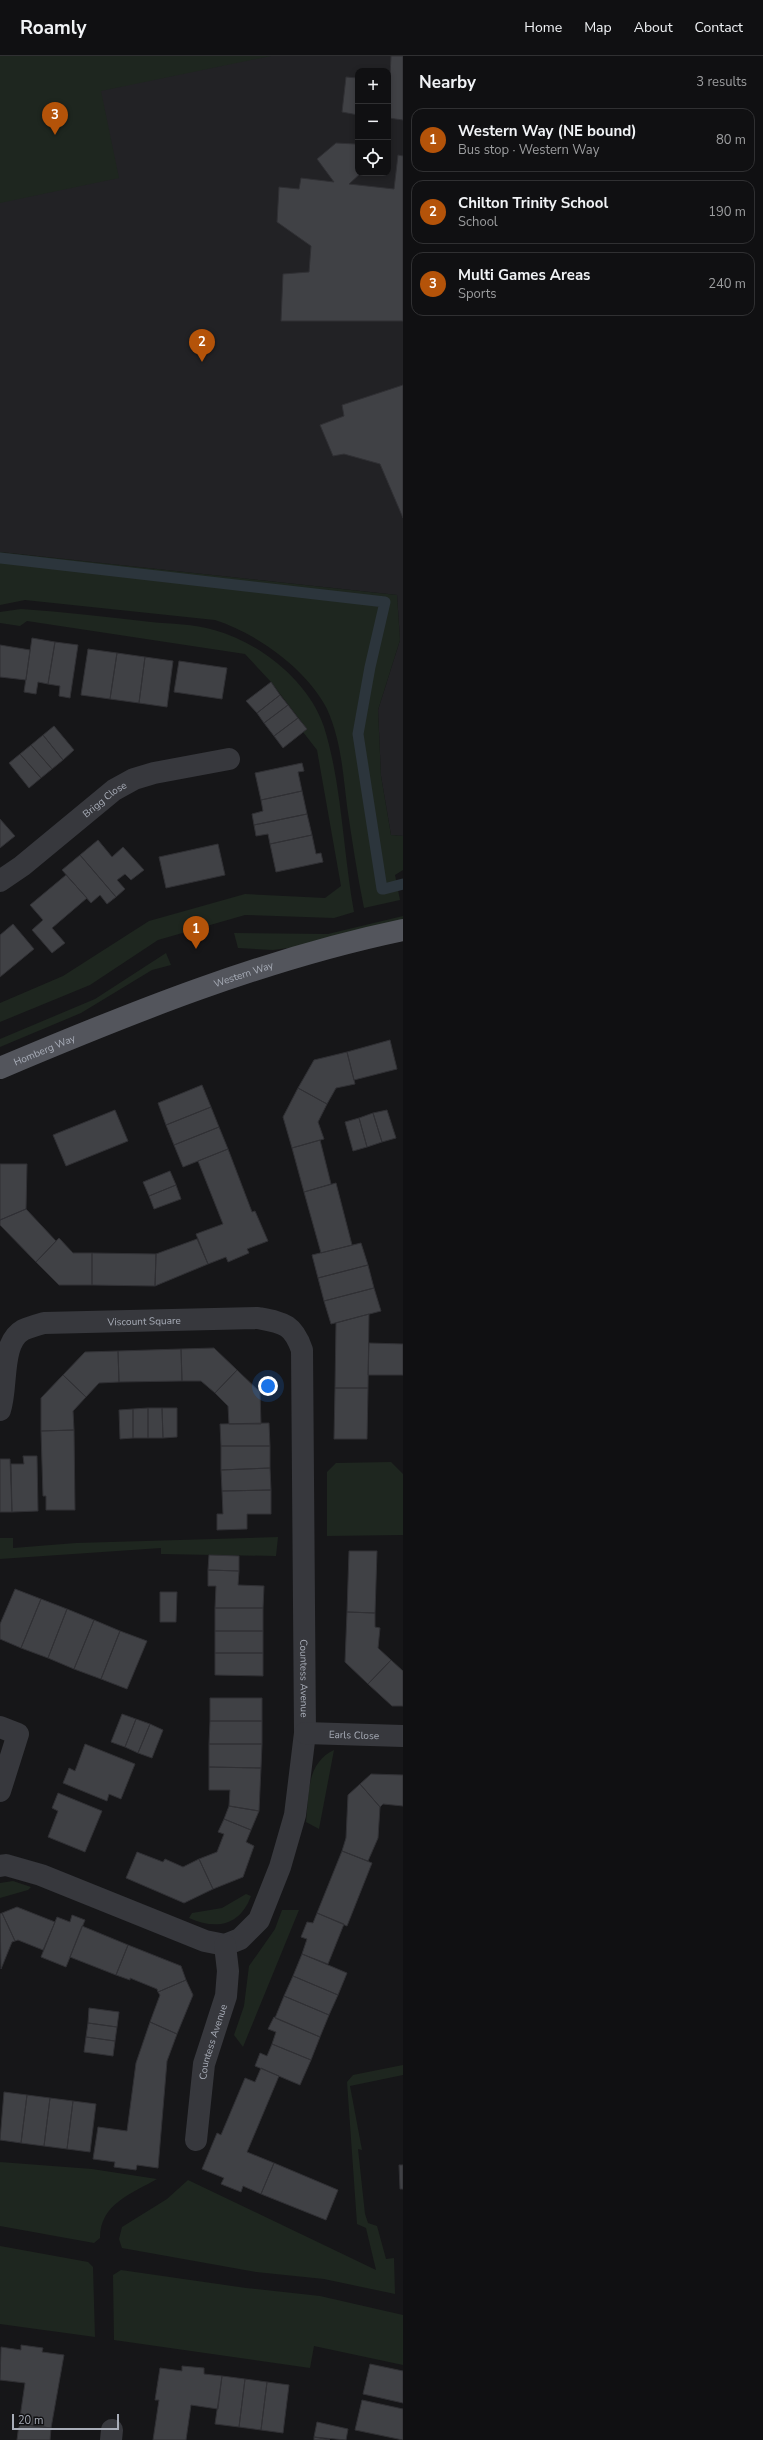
<!DOCTYPE html>
<meta charset="utf-8">
<style>
body{margin:0;font-family:"Nunito Sans",sans-serif;background:#1e1e20;color:#f1f3f6}
.controls{position:absolute;right:12px;top:12px;display:grid;overflow:hidden;border-radius:8px;box-shadow:0 2px 6px #0003}
.controls button{width:36px;height:36px;display:grid;place-items:center;padding:0;border:0;border-bottom:1px solid #303032;background:#101012;color:#f1f3f6;font:20px sans-serif}
.scale{position:absolute;left:12px;bottom:10px;width:107px;box-sizing:border-box;padding-left:4px;border:2px solid #a8adb8;border-top:0;font-size:11px;line-height:14px;white-space:nowrap;color:#a8adb8;-webkit-text-stroke:3px #111113;paint-order:stroke}
.you{position:absolute;left:268px;top:1330px;width:14px;height:14px;margin:-10px;border:3px solid #fff;border-radius:50%;background:#1a73e8;box-shadow:0 0 0 6px #1a73e833}
.badge{display:grid;place-items:center;width:26px;height:26px;border-radius:50%;background:#b45309;color:#fff;font-size:13px;font-weight:700}
.pin{position:absolute;translate:-50% -33px;filter:drop-shadow(0 1px 2px #0008)}
.pin::after{content:'';position:absolute;top:21px;width:14px;height:12px;background:inherit;clip-path:polygon(0 0,100% 0,50% 100%)}
.list{margin:0;padding:0;list-style:none}
h2{display:flex;justify-content:space-between;align-items:center;height:52px;margin:0;padding:0 16px;font-size:17px}
h2 small{font-size:13px;font-weight:400;color:#9c9d9f}
.list li{display:grid;grid-template-columns:26px 1fr auto;gap:12px;align-items:center;box-sizing:border-box;height:64px;margin:0 8px 8px;padding:0 8px;border:1px solid #303032;border-radius:12px}
.list b{display:block;font-size:15px;white-space:nowrap}
.list p{margin:0;font-size:13px;white-space:nowrap;color:#9c9d9f}
.list em{font-size:13px;font-style:normal;color:#9c9d9f}
.icon{flex:none;width:22px;height:22px;fill:none;stroke:currentColor;stroke-width:2;stroke-linecap:round;stroke-linejoin:round}
.map{position:relative;flex:none;width:403px;height:2384px;overflow:hidden}
header{display:flex;align-items:center;gap:24px;box-sizing:border-box;height:56px;padding:0 20px;background:#101012;border-bottom:1px solid #303032}
header strong{font-size:19px}
nav{display:flex;gap:22px;margin-inline-start:auto;font-size:14px}
main{display:flex}
aside{flex:1;background:#101012}
.map>svg:first-child{display:block}
.built{fill:#222225;fill-rule:evenodd}
.green{fill:#1e261f}
.lines{fill:none;stroke-linecap:round;stroke-linejoin:round}
.stream{stroke:#2c353c;stroke-width:11}
.building{fill:#404145;stroke:#303034}
.minor{stroke:#37383d;stroke-width:22}
.primary{stroke:#53555c;stroke-width:22}
.labels{text-anchor:middle;stroke-width:4;stroke-linejoin:round;paint-order:stroke}
.street-label{font-size:10px;fill:#a8adb8;stroke:#111113}
</style>
<header>
<strong>Roamly</strong>
<nav><a>Home</a><a>Map</a><a>About</a><a>Contact</a></nav>
</header>
<main>
<div class="map">
<svg width="403" height="2384" viewBox="0 0 403 2384">
<rect width="100%" height="100%" fill="#161618"/>
<path class="built" d="M0,0H403V780L391,779L381,720L378,654L400,584L397,539L0,496ZM358,15H388V117H358Z"/>
<path class="green" d="M0,0H271L101,35L119,122L0,147Z
M0,496L397,539L400,584L378,654L381,720L391,779L403,780V814L395,819L400,844L364,852C357,818 352,784 347,750C343,717 341,684 327,653C307,613 256,577 215,564L25,544L0,549Z
M21,553C64,556 107,561 151,566C171,568 194,568 214,574C259,586 309,625 324,671C342,728 343,796 354,856L334,862L245,859L158,884L90,929L0,966V947L63,920L149,865L245,838L325,842L341,830L317,694L303,676L307,673L271,626L245,598L27,565L20,570L0,567V556Z
M403,860V866L303,890L273,894L238,892L234,877L328,878Z
M166,897L171,909L152,914L81,957L0,991V983L95,943Z
M391,1406L403,1418V1479L327,1480V1416L336,1407Z
M278,1481L276,1500L161,1498V1492L0,1503V1482H13V1492L76,1487Z
M334,1694L319,1773L306,1766C309,1739 306,1707 334,1694Z
M13,1825L31,1831L28,1834L0,1842V1827Z
M246,1838L251,1840C240,1870 216,1874 189,1862L192,1857L222,1852Z
M282,1854H299L243,1991L234,1979L244,1950L249,1910L275,1873Z
M403,2009V2019L350,2030L362,2094L358,2093L365,2158L368,2167L377,2170L386,2203L394,2202L395,2238L324,2223L256,2216L122,2192L119,2183L122,2171L167,2143L188,2124L376,2214L366,2172L357,2168L347,2026L353,2019Z
M0,2106L92,2113L157,2123C131,2138 100,2148 100,2182L94,2187L0,2170Z
M0,2190L88,2206L93,2211L95,2281L0,2268Z
M121,2214L246,2232L320,2240L403,2259V2309L314,2290L310,2312L114,2284L113,2219Z"/>
<g class="lines">
<path class="stream" d="M0,502L385,546L370,611L358,678L382,833
M384,833L403,828"/>
</g>
<path class="building" d="M391,0H403V64L388,62Z
M346,21L358,22V59L342,56Z
M336,87L355,88L358,92V117H361L349,128L394,133L398,99L403,100V265H281L283,218L309,216L311,190L277,166L279,131L299,133L301,122L334,126L317,103Z
M403,329V462L380,408L344,398L333,400L320,369L344,360L342,349Z
M32,582L55,586L48,628L38,626L36,638L24,636Z
M55,586L78,589L70,642L59,640L60,630L48,628Z
M0,589L30,594L26,624L0,621Z
M88,593L117,597L110,643L81,639Z
M117,597L145,601L139,647L110,643Z
M145,601L173,605L167,651L139,647Z
M179,605L227,612L222,643L174,636Z
M271,626L280,639L257,657L246,645Z
M280,639L288,649L264,667L257,657Z
M288,649L298,662L274,680L264,667Z
M298,662L307,673L283,692L274,680Z
M54,670L74,694L63,704L43,679Z
M43,679L63,704L52,713L31,689Z
M31,689L52,713L41,722L20,698Z
M20,698L41,722L29,732L9,707Z
M302,707L304,715L298,716L302,735L261,744L255,717Z
M302,735L307,758L254,769L252,758L263,755L261,744Z
M307,758L312,779L270,788L268,778L256,780L254,769Z
M0,763L15,780L0,792Z
M312,779L316,798L321,797L323,806L276,816L270,788Z
M98,784L112,801L123,791L144,814L131,824L125,818L117,824L125,833L116,841L80,799Z
M218,788L225,819L166,832L159,801Z
M80,799L116,841L107,848L100,839L91,847L62,814Z
M66,819L87,842L52,872L65,887L52,897L32,874L43,864L30,849Z
M13,868L34,893L0,921V879Z
M390,984L397,1013L354,1024L347,996Z
M347,996L355,1028L336,1032L327,1048L298,1032L314,1004Z
M202,1029L211,1051L166,1069L158,1047Z
M298,1032L327,1048L318,1066L324,1083L292,1092L283,1061Z
M211,1051L219,1071L174,1089L166,1069Z
M115,1054L128,1085L66,1110L53,1079Z
M387,1054L396,1082L382,1086L373,1057Z
M373,1057L382,1086L367,1091L359,1062Z
M359,1062L367,1091L353,1095L345,1066Z
M219,1071L228,1093L183,1111L174,1089Z
M320,1084L331,1128L304,1136L292,1092Z
M228,1093L252,1156L255,1155L268,1185L247,1193L249,1197L228,1206L226,1201L208,1208L196,1178L223,1168L198,1105Z
M0,1108H27L26,1153L0,1164Z
M170,1115L176,1129L149,1140L143,1126Z
M336,1127L352,1189L321,1197L304,1136Z
M176,1129L181,1143L154,1153L149,1140Z
M26,1153L56,1185L36,1206L0,1169V1164Z
M59,1182L73,1197H92V1229H59L36,1206Z
M197,1183L208,1208L155,1230L156,1198Z
M361,1187L368,1209L318,1222L312,1199Z
M92,1197L156,1198L155,1230L92,1229Z
M368,1209L374,1232L324,1245L318,1222Z
M374,1232L381,1255L331,1268L324,1245Z
M369,1258L368,1332H335L336,1267Z
M369,1287L403,1288V1319H368Z
M214,1292L237,1314L215,1337L201,1325H182L181,1293Z
M181,1293L182,1325L119,1326L118,1295Z
M118,1295L119,1326L99,1327L86,1341L63,1319L85,1296Z
M237,1314L260,1336L261,1368H229L228,1350L215,1337Z
M63,1319L86,1341L73,1355L74,1374L41,1375V1342Z
M335,1332H368L367,1383H334Z
M148,1352H162L163,1382H148Z
M148,1352V1382H133V1353Z
M162,1352H177V1381L163,1382Z
M133,1353V1382L120,1383L119,1354Z
M269,1367L270,1390H221L220,1368Z
M74,1374L75,1454H46V1440H43L41,1375Z
M221,1390H270V1412L221,1414Z
M23,1400H37L38,1455L12,1456L11,1408H24Z
M0,1403H10L12,1456H0Z
M270,1412L271,1434L222,1435L221,1414Z
M271,1434V1458H247V1473L217,1474V1458H223L222,1435Z
M349,1495H377L375,1557L347,1556Z
M209,1499L239,1500V1515L208,1514Z
M208,1514L239,1515L238,1529L264,1530L263,1552H215L216,1530H208Z
M15,1533L41,1543L21,1592L0,1583V1568Z
M160,1536H177L176,1566H160Z
M41,1543L67,1553L48,1602L21,1592Z
M215,1552H263V1575H215Z
M67,1553L94,1564L74,1613L48,1602Z
M347,1556L375,1557V1571L380,1572L378,1592L391,1604L368,1628L345,1606Z
M94,1564L120,1575L101,1623L74,1613Z
M120,1575L147,1585L127,1633L101,1623Z
M215,1575H263V1597H215Z
M215,1597H263V1620L215,1619Z
M391,1604L403,1615V1650H392L368,1628Z
M210,1642H262V1665H210Z
M122,1658L136,1663L125,1691L111,1686Z
M136,1663L150,1668L138,1697L125,1691Z
M210,1665H262V1688H209Z
M150,1668L163,1674L152,1702L138,1697Z
M85,1688L135,1708L121,1743L109,1738L107,1745L63,1727L69,1712L75,1715Z
M209,1688H262L261,1712L209,1711Z
M209,1711L261,1712L259,1755L229,1750L230,1734H209Z
M371,1718L403,1719V1750L383,1748L380,1751L360,1728Z
M360,1728L380,1751L378,1782L368,1805L342,1795L346,1782L348,1739Z
M58,1737L102,1755L85,1796L48,1781L58,1755L52,1752Z
M229,1750L259,1755L251,1774L224,1763Z
M224,1763L251,1774L246,1786L254,1790L243,1821L213,1833L199,1803L217,1796L224,1778L218,1776Z
M342,1795L372,1807L347,1870L317,1857Z
M137,1796L163,1806L165,1803L183,1811L199,1803L213,1833L184,1847L126,1822Z
M17,1851L55,1866L43,1894L18,1884L15,1885L2,1857Z
M2,1857L15,1885L12,1886L1,1913L0,1858Z
M317,1857L344,1868L328,1908L302,1898L307,1883L301,1881L307,1866L313,1867Z
M72,1859L85,1864L66,1911L41,1901L57,1861L70,1866Z
M82,1870L128,1889L116,1919L70,1901Z
M128,1889L181,1910L186,1924L158,1936L157,1933L130,1922V1924L116,1919Z
M302,1898L347,1917L338,1939L293,1920Z
M293,1920L338,1939L329,1959L284,1940Z
M186,1924L193,1939L177,1978L150,1966L160,1939L158,1936Z
M284,1940L329,1959L320,1981L275,1962Z
M89,1952L119,1956L117,1971L88,1967Z
M274,1961L320,1981L311,2004L272,1988L276,1976L268,1973Z
M150,1966L177,1978L167,2005L158,2112L137,2109L136,2114L114,2111L115,2106L93,2103L98,2071L127,2075L136,2007Z
M88,1967L117,1971L115,1985L86,1981Z
M86,1981L115,1985L113,2000L84,1996Z
M272,1988L311,2004L300,2029L255,2010L260,1997L267,2000Z
M261,2012L279,2020L247,2096L274,2107L261,2138L243,2130L241,2136L221,2128L224,2122L202,2113L217,2077L221,2079L245,2022L255,2026Z
M4,2036L27,2039L21,2087L0,2084Z
M27,2039L50,2042L44,2090L21,2087Z
M50,2042L73,2045L67,2093L44,2090Z
M73,2045L96,2048L90,2096L67,2093Z
M274,2107L338,2134L326,2164L261,2138Z
M399,2109H403V2133H400Z
M21,2289L43,2292L42,2296L64,2299L51,2372L19,2368L25,2327L0,2324L1,2291L21,2294Z
M370,2308L403,2315V2347L363,2338Z
M182,2310L204,2312V2318L222,2320L218,2353L191,2349L186,2384H153L159,2344H155L160,2312L182,2315Z
M222,2320L245,2323L239,2371L215,2368Z
M245,2323L267,2326L261,2374L239,2371Z
M267,2326L289,2329L283,2377L261,2374Z
M362,2344L403,2353V2384L355,2374Z
M317,2366L348,2373L346,2384L314,2381Z
M19,2368L51,2372L50,2384H17Z
M314,2381L330,2384H314Z"/>
<g class="lines">
<g class="minor">
<path id="s1" d="M0,825L22,810L114,734L134,723L154,717L229,703"/>
<path id="s2" d="M0,1354C8,1330 0,1287 23,1274C30,1271 37,1269 44,1267L258,1262C284,1267 293,1268 302,1294L305,1677L295,1759L280,1811L259,1864L240,1883L225,1889L205,1885L41,1819L6,1809L0,1810"/>
<path d="M0,1671L18,1678L0,1735"/>
<path id="s3" d="M305,1677L403,1680"/>
<path id="s4" d="M196,2084L204,2008L226,1940L228,1915L225,1889"/>
<path d="M111,2384L112,2374"/>
</g>
<path class="primary" id="s5" d="M0,1012C130,957 264,903 403,874"/>
</g>
<g class="labels">
<g class="street-label">
<text dy="4" stroke="none"><textPath href="#s1" startOffset="133">Brigg Close</textPath></text>
<text dy="4" stroke="none"><textPath href="#s5" startOffset="261">Western Way</textPath></text>
<text dy="4" stroke="none"><textPath href="#s5" startOffset="48">Homberg Way</textPath></text>
<text dy="4" stroke="none"><textPath href="#s2" startOffset="208">Viscount Square</textPath></text>
<text dy="4" stroke="none"><textPath href="#s2" startOffset="709">Countess Avenue</textPath></text>
<text dy="4" stroke="none"><textPath href="#s3" startOffset="49">Earls Close</textPath></text>
<text dy="4" stroke="none"><textPath href="#s4" startOffset="100">Countess Avenue</textPath></text>
</g>
</g>
</svg>
<div class="controls">
<button>+</button>
<button>−</button>
<button><svg class="icon" aria-label="locate" viewBox="0 0 24 24"><circle cx="12" cy="12" r="6"/><path d="M12 2v4M12 18v4M2 12h4M18 12h4"/></svg></button>
</div>
<div class="scale">20 m</div>
<div class="you"></div>
<div class="pin badge" style="left:196px;top:893px">1</div>
<div class="pin badge" style="left:202px;top:306px">2</div>
<div class="pin badge" style="left:55px;top:79px">3</div>
</div>
<aside>
<h2>Nearby<small>3 results</small></h2>
<ul class="list">
<li><span class="badge">1</span><div><b>Western Way (NE bound)</b><p>Bus stop · Western Way</p></div><em>80 m</em></li>
<li><span class="badge">2</span><div><b>Chilton Trinity School</b><p>School</p></div><em>190 m</em></li>
<li><span class="badge">3</span><div><b>Multi Games Areas</b><p>Sports</p></div><em>240 m</em></li>
</ul>
</aside>
</main>
